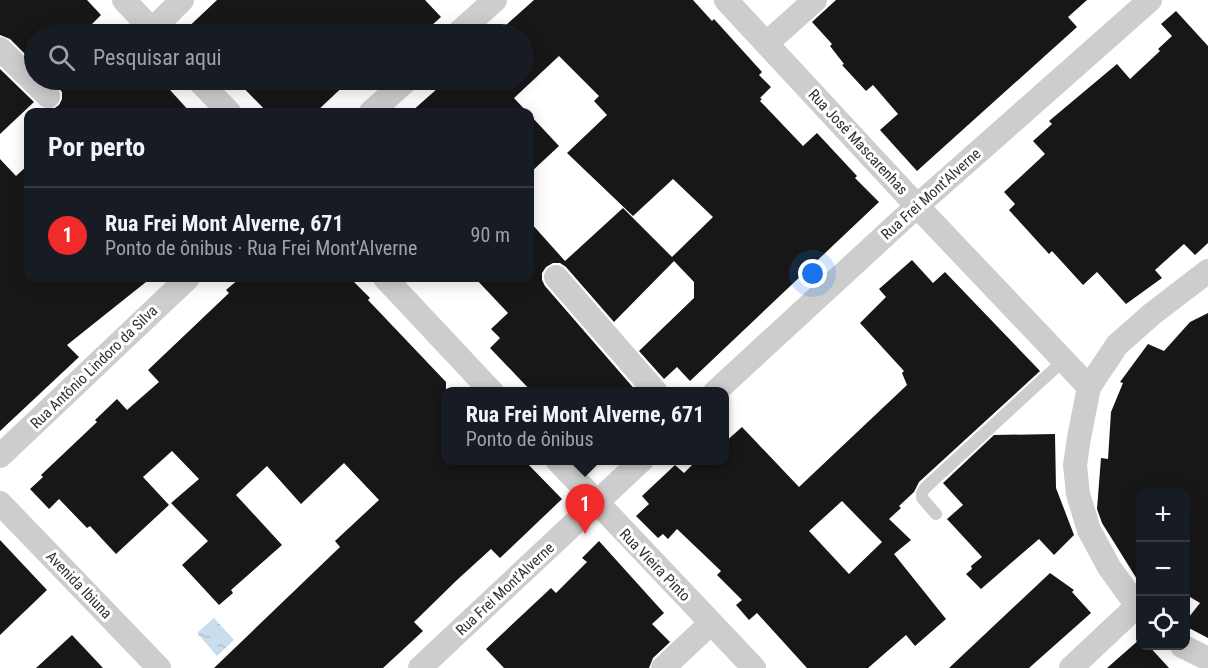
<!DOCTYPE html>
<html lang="pt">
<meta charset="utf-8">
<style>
body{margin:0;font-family:"Roboto Condensed",sans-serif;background:#20242c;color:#f1f3f6}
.controls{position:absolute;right:18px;bottom:18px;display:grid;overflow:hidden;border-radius:12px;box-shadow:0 3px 15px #0003}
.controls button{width:54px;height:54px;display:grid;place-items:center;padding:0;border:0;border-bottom:2px solid #363941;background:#171b24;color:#f1f3f6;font:30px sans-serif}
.you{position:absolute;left:813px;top:274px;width:21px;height:21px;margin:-15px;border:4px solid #fff;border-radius:50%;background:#1a73e8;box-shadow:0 0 0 9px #1a73e833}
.badge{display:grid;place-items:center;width:39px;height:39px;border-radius:50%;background:#f02b2a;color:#fff;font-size:20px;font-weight:700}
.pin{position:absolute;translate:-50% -50px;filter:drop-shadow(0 2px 3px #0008)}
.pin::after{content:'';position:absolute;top:32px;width:21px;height:18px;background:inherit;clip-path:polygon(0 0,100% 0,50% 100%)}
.popup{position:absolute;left:441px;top:387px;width:288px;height:78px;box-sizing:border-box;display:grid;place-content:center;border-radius:12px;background:#171b24;filter:drop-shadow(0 2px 4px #0005);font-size:20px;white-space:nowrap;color:#9ea1a6}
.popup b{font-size:22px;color:#f1f3f6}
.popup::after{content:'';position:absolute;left:50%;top:100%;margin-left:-12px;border:12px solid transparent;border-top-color:#171b24}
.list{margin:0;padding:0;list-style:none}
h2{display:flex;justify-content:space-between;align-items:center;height:78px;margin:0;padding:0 24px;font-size:26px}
h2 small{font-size:20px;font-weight:400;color:#9ea1a6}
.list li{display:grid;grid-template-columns:39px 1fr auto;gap:18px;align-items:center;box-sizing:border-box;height:96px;padding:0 24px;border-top:2px solid #363941}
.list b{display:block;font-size:22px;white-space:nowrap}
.list p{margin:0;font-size:20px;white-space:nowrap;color:#9ea1a6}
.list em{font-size:20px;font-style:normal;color:#9ea1a6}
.icon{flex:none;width:33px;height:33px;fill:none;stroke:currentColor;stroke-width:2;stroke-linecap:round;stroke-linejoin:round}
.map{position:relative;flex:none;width:1208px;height:668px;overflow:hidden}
.search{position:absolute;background:#171b24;box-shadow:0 3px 15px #0003;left:24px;top:24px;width:510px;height:66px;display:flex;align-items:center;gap:15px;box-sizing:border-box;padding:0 21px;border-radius:33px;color:#9ea1a6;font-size:22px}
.panel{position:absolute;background:#171b24;box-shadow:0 3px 15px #0003;left:24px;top:108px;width:510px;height:174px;border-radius:12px}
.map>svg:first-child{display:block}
.water{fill:url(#water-ripples)}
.building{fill:#171717;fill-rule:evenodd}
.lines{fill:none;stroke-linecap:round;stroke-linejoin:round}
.lane{stroke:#cdcdcd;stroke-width:12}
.street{stroke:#cdcdcd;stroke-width:24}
.labels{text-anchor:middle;stroke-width:6;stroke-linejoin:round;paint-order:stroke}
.street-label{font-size:15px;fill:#303030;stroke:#fff}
</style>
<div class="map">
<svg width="1208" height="668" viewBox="0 0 1208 668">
<defs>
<pattern id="water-ripples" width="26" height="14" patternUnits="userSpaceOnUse" patternTransform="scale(1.5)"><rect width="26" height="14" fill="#c9ddef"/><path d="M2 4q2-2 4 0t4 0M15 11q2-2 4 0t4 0" fill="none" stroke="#adbecd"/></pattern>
</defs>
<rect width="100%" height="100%" fill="#fff"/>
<path class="water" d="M214,618L234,640L217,656L197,633Z"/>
<path class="building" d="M0,0H87L101,15L92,24L102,34H34V63L10,39L0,35Z
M217,0H425L441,17L422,34H181Z
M534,0H693L712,21L714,19L762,72L759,75L771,87L760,98L762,99L760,101L803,146L817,133L857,176L855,178L879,202L690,381L677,367L664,379L639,351L694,298V282L674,261L614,322L566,267L560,263H553L546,267L542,273V280L545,286L637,392H532L490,348L500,338L491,329L508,313L475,278H530V222L565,261L623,208L672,257L713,217L673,179L633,216L567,153L607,115L594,101L599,96L559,56L514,98L527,112H411L447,80H524V34H496Z
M836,0H1087L1068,17L1077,27L917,171L880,130L898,114L873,85L866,91L842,65L844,64L830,46L832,44L812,22Z
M1176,11L1208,46V243L1195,255L1184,244L1155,270L1162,278L1126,304L1097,272L1083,285L1052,251L1049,254L1009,210L1015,204L1004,192L1045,154L1033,141L1052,124L1049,121L1117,64L1130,79L1160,51L1158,49L1172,36L1161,24Z
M0,69L34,102L0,134Z
M52,80H161L190,112H45L42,108L52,110L59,105L62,99V92Z
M236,80H350L316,112H267Z
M530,115L559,146L530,173Z
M0,159L16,176L28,165V278H151L67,345L79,357L0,431Z
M912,260L933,283L945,272L1040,371L919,482L914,492L899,506L901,508L889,519L911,540L894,554L946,619L915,646L906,635L868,668H807L757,613L749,620L736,605L742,600L717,575L721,571L677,529L668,539L663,534L658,538L636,516L649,504L642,496L675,465L684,473L697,460H724V443L742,427L799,487L907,385L902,373L904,371L860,323L886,297L879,289ZM842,501L882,542L849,574L809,531Z
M240,278H350L370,298L368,300L446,382V460H524L562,499L500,558L491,549L457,580L414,622L423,631L383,668H214L340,547L335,541L379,500L344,463L301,504L267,466L236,495L282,545L231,590L233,593L219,605L182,565L208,541L171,503L199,479L172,451L143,477L169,505L116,554L90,526L87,528L59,499L49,509L30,489L43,477L41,475L97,422L95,420L117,399L127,410L159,382L148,370L229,293L226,290Z
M1208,313V638L1185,626V622L1200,603L1185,594V492H1140V584L1102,523L1097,509L1101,458L1108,459L1111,412L1123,383L1120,382L1148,344L1164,351L1190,322Z
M1055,434L1056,488L1074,535L1054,555L1039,539L981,589L966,574L972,569L971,566L982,557L947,519L963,505L943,483L994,435Z
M0,540L47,590L0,635Z
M599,541L664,613L652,624L670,642L653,658L649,668H504L486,649L551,588L556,593L587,562L582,558Z
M1050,573L1074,590L1072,592L1091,613L1029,668H949Z
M72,635L103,668H36Z
M1140,639V645H1148L1169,668H1107Z"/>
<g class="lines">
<path class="lane" d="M936,514L922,498V493L925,488L1064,360"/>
<path class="street" d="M124,0L156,34
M726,0L917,206L1089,387
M152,30L182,0
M457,34L495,0
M767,43L815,0
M0,49L48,96
M198,80L229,112
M371,112L407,80
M556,277L656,392
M385,278L492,392
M715,392L917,206L1150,0
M0,456L188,278
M557,460L754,668
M0,503L159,668
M1140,610L1109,567L1089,530L1078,494L1075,465L1079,438L1089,387L1117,345L1152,314L1208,271
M1182,646L1208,659
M420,668L642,460
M663,668L711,623
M1071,668L1137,606"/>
</g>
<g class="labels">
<g class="street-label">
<text transform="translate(858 142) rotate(47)" y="5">Rua José Mascarenhas</text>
<text transform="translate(931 194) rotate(-42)" y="5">Rua Frei Mont'Alverne</text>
<text transform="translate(94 367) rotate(-44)" y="5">Rua Antônio Lindoro da Silva</text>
<text transform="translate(655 565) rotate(46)" y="5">Rua Vieira Pinto</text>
<text transform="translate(79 585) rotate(46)" y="5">Avenida Ibiuna</text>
<text transform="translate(505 589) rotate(-43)" y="5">Rua Frei Mont'Alverne</text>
</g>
</g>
</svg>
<div class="controls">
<button>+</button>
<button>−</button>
<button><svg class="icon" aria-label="locate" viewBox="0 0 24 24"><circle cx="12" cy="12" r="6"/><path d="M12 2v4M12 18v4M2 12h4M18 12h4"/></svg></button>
</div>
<div class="you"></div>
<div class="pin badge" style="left:585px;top:534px">1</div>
<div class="popup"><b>Rua Frei Mont Alverne, 671</b>Ponto de ônibus</div>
<div class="search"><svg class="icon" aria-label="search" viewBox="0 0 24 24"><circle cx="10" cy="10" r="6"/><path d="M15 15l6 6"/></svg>Pesquisar aqui</div>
<section class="panel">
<h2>Por perto<small></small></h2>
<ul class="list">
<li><span class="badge">1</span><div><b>Rua Frei Mont Alverne, 671</b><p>Ponto de ônibus · Rua Frei Mont'Alverne</p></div><em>90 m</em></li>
</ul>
</section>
</div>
